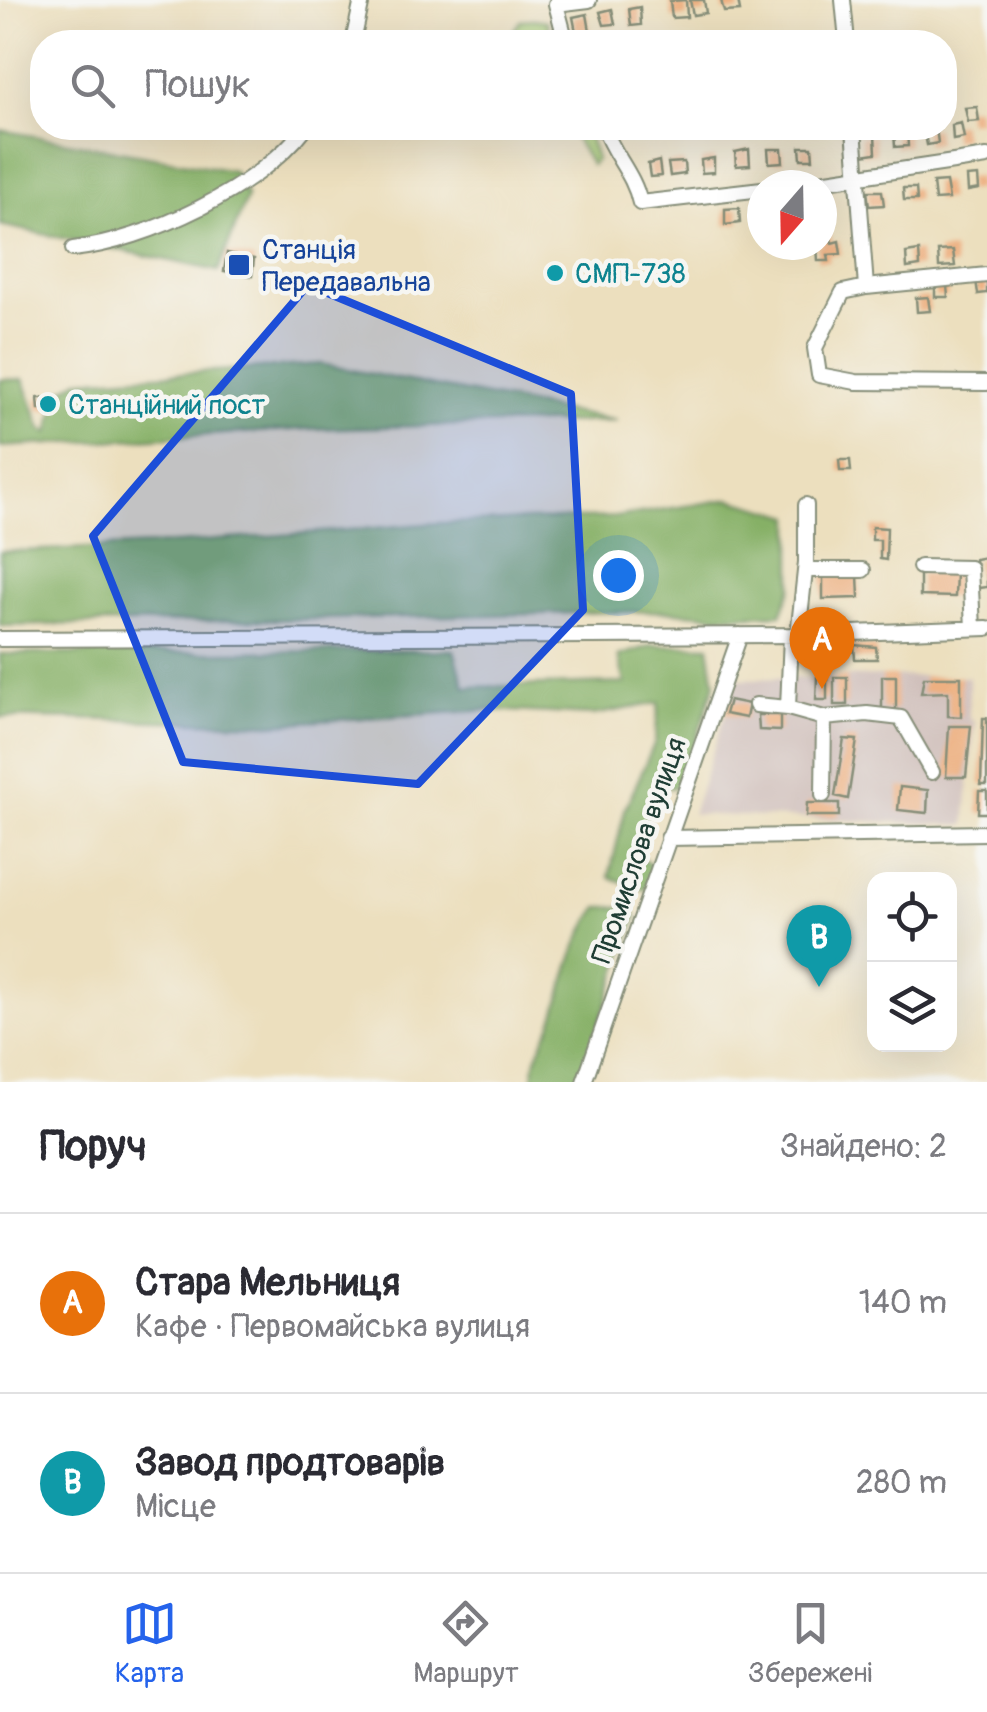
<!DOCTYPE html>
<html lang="uk">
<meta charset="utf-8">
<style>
body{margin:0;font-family:Pangolin,sans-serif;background:#f2f2f3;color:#2b2b33}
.controls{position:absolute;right:30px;bottom:30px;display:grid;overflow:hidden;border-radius:20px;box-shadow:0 10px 40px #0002}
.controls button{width:90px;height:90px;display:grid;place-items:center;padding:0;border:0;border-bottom:2px solid #e1e1e2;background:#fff;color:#2b2b33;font:50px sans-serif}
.compass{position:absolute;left:747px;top:170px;width:90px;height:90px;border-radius:50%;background:#fff;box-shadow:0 10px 40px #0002;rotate:200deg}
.you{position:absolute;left:618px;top:575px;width:35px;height:35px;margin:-25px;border:8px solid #fff;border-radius:50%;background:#1a73e8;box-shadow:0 0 0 15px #1a73e833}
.badge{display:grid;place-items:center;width:65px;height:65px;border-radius:50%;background:#2563eb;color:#fff;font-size:32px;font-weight:700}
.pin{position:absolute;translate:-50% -82px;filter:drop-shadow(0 2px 5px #0008)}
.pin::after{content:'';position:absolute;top:52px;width:35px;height:30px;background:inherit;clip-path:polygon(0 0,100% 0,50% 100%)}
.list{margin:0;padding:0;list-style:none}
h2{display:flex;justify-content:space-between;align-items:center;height:130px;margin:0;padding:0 40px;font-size:42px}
h2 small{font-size:32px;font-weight:400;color:#7c7c81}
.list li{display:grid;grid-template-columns:65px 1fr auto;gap:30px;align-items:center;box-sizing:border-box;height:180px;padding:0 40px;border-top:2px solid #e1e1e2}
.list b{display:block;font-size:38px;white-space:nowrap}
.list p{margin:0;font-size:32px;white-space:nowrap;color:#7c7c81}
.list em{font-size:32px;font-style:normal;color:#7c7c81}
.icon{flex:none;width:55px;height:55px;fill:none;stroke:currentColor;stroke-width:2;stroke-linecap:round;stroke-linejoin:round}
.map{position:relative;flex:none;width:987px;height:1082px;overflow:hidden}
.search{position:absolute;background:#fff;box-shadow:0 10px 40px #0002;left:30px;right:30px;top:30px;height:110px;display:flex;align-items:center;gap:25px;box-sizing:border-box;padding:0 35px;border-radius:40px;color:#7c7c81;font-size:38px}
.sheet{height:490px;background:#fff}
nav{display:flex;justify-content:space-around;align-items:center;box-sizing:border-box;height:140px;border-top:2px solid #e1e1e2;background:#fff;font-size:28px;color:#7c7c81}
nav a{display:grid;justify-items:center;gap:5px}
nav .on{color:#2563eb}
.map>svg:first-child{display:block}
.industrial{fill:#d0c0bb}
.green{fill:#a9cc75;stroke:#648454;stroke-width:2.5}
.forest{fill:#86b066;stroke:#52764d;stroke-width:2.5}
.building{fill:#edb081}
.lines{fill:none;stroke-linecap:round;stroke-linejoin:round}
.minor-casing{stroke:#868e79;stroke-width:18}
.minor{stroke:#fff;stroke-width:14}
.marked{fill:#1d4ed8;fill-opacity:0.2;stroke:#1d4ed8;stroke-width:8;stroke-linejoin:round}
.transit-dot{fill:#1a4fb4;stroke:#f6f6f2;stroke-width:4}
.culture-dot{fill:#0f9aa8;stroke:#f6f6f2;stroke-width:4}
.labels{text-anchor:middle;stroke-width:9;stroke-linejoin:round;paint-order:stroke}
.transit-label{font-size:28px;fill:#164399;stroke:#f6f6f2;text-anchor:start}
.culture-label{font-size:28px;fill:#0d838f;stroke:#f6f6f2;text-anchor:start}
.street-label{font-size:28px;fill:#1f3d34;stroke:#f6f6f2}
</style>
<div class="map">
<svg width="987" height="1082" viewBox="0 0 987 1082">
<rect width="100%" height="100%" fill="#f6f6f2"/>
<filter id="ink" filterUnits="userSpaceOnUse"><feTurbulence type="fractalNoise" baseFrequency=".01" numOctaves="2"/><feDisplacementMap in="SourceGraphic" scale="20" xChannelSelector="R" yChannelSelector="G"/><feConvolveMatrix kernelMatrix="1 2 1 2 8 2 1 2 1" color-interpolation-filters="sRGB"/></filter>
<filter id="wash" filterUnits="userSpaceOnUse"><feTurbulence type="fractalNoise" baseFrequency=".0048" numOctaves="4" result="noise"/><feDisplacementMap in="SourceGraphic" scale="40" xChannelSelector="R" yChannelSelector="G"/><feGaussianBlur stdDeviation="2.25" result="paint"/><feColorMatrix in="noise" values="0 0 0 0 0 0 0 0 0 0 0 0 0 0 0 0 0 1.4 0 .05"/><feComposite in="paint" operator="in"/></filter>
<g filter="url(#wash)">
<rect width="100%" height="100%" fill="#ecdfbe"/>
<path class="industrial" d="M882,676L969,677V718L975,722L965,825L692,814L737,679Z"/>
<path class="green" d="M534,19L547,21L553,42H516L513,31L521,20Z
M568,128H586L596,160L591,165Z"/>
<path class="forest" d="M0,130L234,171L247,197L218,271L0,225Z
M320,364L617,421L307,429L0,447V380L23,379L42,429L49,433L59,392L79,380Z
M730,499L792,516V587L781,614L720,616L665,611L0,626V552L152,545L438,523L615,517Z
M653,645L709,646L715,684L680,788L656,787L634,856L655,866L645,890L609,877L625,810L655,742L659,703L593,715L490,710L272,724L0,717V654L454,650L465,687L625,683L618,656Z
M599,907H630L637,916L579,1082H533C532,1058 543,1044 552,1023C567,983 572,941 599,907Z"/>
<g id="blocks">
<path class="building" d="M686,0L687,17L672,18L670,1Z
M690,0H704L706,13L693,15Z
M721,0H738L740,11L724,12Z
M640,7L641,25L631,26L629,9Z
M612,9L615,24L604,25L600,12Z
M587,14L590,31L576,32L573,17Z
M977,107L979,121L968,122L965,108Z
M961,123L964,138L953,140L952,125Z
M936,128L938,143L927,145L924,129Z
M907,131L908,146L895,147L894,132Z
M875,135L876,153L862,155L860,136Z
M800,147H812L813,159H801Z
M749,149L750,165L736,166L735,152Z
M768,149H782L783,162L769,163Z
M714,158V172L702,173L701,160Z
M659,161L661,176L650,177L648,164Z
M684,162L685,174L670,176L668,163Z
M978,176L979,189L968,191L967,177Z
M946,182L949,199L935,200L933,183Z
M903,188H916L917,200H904Z
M867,191H882L884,205L869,206Z
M739,208L740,223L725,225V209Z
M830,234L832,243L839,241L841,254L828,255L829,261H818L817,245H822V236Z
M953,250L955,266L939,267L938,251Z
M919,251L920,266L907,268L906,253Z
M227,253L254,259L252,276L224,271Z
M987,279V293L978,294L976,280Z
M935,285L947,286L948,297H935Z
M928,297L930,311L917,312L916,298Z
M38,398H58L59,410H39Z
M839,460H850L851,471H840Z
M872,527L887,528L886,560L880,559V540H872Z
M987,557V587L978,588L975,559Z
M956,573L955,597L920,596V574Z
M823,575H858L859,598L823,599Z
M854,645L876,647L877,659H855Z
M882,676H896V710L882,709Z
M817,677H827V700H816Z
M834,677H847V705H834Z
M924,677H961V717L948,716V692L921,693Z
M729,700L749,704L746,718L725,714Z
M758,715H780V731L759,730Z
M983,718H987V785H981Z
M949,726H971L966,777H946Z
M844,739L857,740L848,799L835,796Z
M900,787L928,790L927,813L898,810Z
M979,791H987V813H978Z
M807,803H839V816H806Z"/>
</g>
</g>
<g filter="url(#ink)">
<use href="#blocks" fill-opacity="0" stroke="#868e79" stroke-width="2.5"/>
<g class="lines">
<g class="minor-casing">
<path id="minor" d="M559,0L556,4L566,42
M843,0L847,42
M556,4L589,0
M353,42L362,0
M604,128C613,155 634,174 640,203L762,189
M854,128L866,287
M800,185L987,157
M73,249C147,241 259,188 305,128
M987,275L866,287L843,292L815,348L819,375L856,382L987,383
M920,567L970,568L973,628
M806,570H863
M791,635L788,708L824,718L867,714L901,718L932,772
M798,635L806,562V505
M0,639L798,635L987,628
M756,705L788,708
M823,795L824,718
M668,838L987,833
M584,1082L740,635"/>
</g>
<use href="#minor" class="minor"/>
</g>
</g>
<path class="marked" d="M308,285L571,394L583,610L418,784L183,762L93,536Z"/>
<rect class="transit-dot" x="227" y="253" width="24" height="24" rx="5"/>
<g class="culture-dot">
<circle cx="555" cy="273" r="10"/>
<circle cx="48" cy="404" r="10"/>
</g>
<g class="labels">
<g class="transit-label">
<text x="262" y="259">Станція<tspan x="262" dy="32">Передавальна</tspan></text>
</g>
<g class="culture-label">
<text x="575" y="283">СМП-738</text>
<text x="68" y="414">Станційний пост</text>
</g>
<g class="street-label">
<text transform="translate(638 850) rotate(-71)" y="10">Промислова вулиця</text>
</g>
</g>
</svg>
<div class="controls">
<button><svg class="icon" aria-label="locate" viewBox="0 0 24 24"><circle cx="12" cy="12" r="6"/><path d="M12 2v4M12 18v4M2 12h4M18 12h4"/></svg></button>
<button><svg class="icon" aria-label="layers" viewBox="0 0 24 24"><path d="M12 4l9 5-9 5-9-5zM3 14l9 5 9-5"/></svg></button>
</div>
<svg class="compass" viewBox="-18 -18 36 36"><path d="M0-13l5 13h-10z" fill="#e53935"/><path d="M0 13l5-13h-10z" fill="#7c7c81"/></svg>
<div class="you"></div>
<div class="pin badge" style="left:822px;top:689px;background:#e8710a">A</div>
<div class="pin badge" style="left:819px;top:987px;background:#0f9aa8">B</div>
<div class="search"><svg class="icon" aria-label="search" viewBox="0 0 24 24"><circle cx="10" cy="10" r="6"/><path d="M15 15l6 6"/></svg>Пошук</div>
</div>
<section class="sheet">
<h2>Поруч<small>Знайдено: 2</small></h2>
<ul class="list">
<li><span class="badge" style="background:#e8710a">A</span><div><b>Стара Мельниця</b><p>Кафе · Первомайська вулиця</p></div><em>140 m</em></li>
<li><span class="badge" style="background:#0f9aa8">B</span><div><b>Завод продтоварів</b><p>Місце</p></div><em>280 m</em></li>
</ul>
</section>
<nav>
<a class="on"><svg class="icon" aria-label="map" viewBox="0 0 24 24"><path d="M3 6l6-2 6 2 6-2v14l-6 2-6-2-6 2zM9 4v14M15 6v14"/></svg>Карта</a>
<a><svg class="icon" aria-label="directions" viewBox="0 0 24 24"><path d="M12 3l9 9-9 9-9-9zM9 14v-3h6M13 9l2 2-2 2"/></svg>Маршрут</a>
<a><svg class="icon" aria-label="saved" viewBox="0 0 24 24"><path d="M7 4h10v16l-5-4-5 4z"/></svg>Збережені</a>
</nav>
